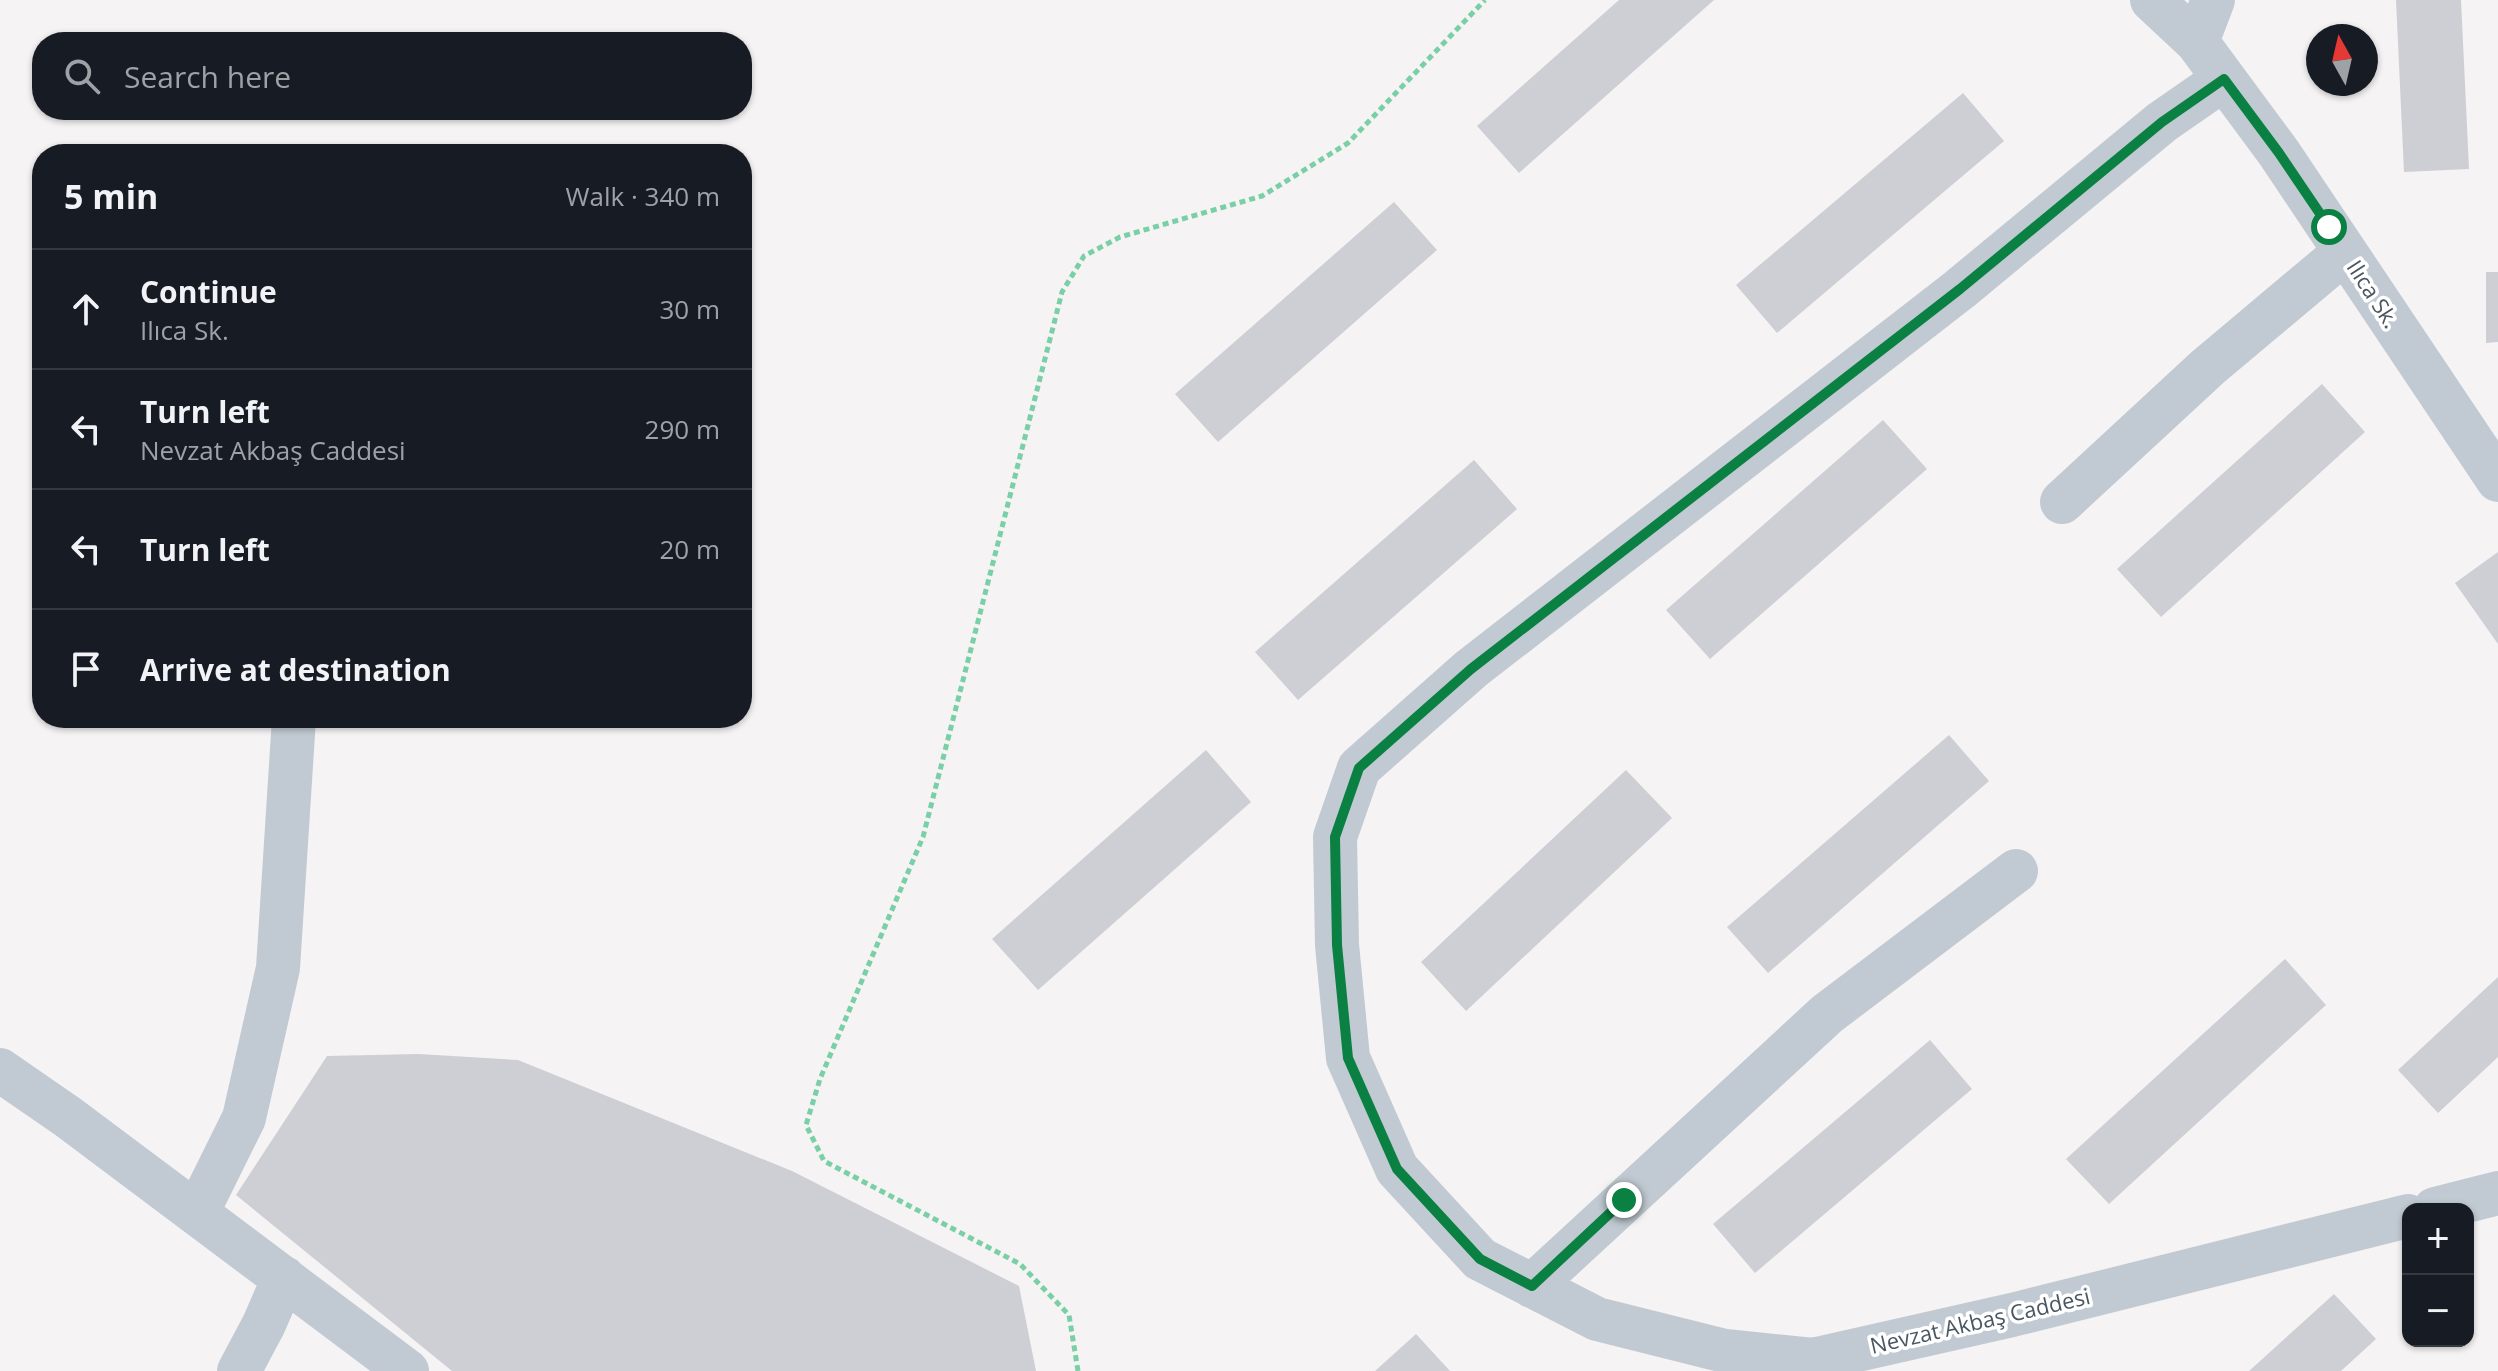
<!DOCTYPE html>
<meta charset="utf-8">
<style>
body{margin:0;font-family:"Open Sans",sans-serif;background:#20242c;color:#f1f3f6}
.controls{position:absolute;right:24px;bottom:24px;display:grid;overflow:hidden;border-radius:16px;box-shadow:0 2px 6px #0004}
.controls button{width:72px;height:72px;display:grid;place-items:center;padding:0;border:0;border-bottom:2px solid #363941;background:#171b24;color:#f1f3f6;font:40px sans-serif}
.compass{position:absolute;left:2306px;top:24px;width:72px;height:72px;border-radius:50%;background:#171b24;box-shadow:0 2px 6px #0004;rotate:352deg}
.stop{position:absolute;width:24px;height:24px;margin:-18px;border:6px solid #0b8043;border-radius:50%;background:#fff}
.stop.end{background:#0b8043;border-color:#fff;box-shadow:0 2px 8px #0008}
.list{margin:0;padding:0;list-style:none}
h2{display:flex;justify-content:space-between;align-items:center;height:104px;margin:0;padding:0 32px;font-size:34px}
h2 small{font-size:26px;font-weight:400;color:#9ea1a6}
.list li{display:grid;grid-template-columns:52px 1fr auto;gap:24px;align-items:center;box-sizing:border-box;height:120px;padding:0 32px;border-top:2px solid #363941}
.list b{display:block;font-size:30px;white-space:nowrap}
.list p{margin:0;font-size:26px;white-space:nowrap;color:#9ea1a6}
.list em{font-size:26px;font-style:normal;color:#9ea1a6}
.icon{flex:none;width:44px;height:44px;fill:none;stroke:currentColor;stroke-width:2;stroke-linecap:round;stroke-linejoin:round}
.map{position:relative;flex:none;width:2498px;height:1371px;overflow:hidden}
.search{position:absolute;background:#171b24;box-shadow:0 2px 6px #0004;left:32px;top:32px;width:720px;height:88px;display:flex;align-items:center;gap:20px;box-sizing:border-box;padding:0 28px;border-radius:32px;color:#9ea1a6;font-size:30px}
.panel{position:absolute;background:#171b24;box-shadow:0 2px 6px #0004;left:32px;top:144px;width:720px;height:584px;border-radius:32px}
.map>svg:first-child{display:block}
.building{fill:#cdcfd5}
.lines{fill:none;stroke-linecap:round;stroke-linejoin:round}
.path{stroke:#7ad0a6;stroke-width:5;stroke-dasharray:6 4;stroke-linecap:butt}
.minor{stroke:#c1cad2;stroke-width:44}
.route{stroke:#0b8043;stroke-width:10}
.labels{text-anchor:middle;stroke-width:7;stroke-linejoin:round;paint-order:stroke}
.street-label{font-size:22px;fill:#4a5661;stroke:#fff}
</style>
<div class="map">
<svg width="2498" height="1371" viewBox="0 0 2498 1371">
<rect width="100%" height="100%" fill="#f5f3f3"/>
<path class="building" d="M1619,0H1714L1519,173L1477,126Z
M2396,0H2461L2469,169L2404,172Z
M1963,93L2004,141L1777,333L1736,285Z
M1394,202L1437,250L1218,442L1175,394Z
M2486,272H2498V342L2486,343Z
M2322,384L2365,432L2161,617L2117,569Z
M1883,420L1927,469L1710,659L1666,610Z
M1474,460L1517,509L1298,700L1255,652Z
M2498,552V644L2455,583Z
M1949,735L1989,781L1768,973L1727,927Z
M1206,750L1251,802L1038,990L992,939Z
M1626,770L1672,818L1466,1011L1421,962Z
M2285,959L2326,1005L2109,1204L2066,1159Z
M2498,977V1057L2438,1113L2398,1070Z
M1930,1040L1972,1089L1755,1273L1713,1224Z
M419,1054L518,1060L792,1171L1019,1286L1036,1371H452L236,1195L327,1056Z
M2334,1294L2376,1339L2341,1371H2249Z
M1416,1334L1450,1371H1375Z"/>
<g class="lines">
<path class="path" d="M1078,1371L1069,1315L1020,1264L824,1161L806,1125L820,1079L923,837L1062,292L1084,256L1120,237L1262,196L1348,143L1485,0"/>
<path class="minor" d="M2152,0L2197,42L2279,153L2498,480
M2197,42L2213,0
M2224,79L2162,122L1960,289L1471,669L1359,768L1335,837L1337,945L1348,1058L1397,1169L1480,1259L1597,1319L1725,1351L1813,1360L2012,1315L2408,1216
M2062,502L2208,367L2345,252
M0,1070L68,1117L407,1371
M2435,1209L2498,1193
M197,1213L244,1118L278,968L294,718
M1532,1286L1827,1014L2016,871
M239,1371L264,1324L284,1278"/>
</g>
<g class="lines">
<path class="route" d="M1624,1200L1532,1286L1480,1259L1397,1169L1348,1058L1337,945L1335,837L1359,768L1471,669L1960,289L2162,122L2224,79L2279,153L2329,227"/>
</g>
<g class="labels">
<g class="street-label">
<text transform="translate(2373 294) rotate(57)" y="8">Ilıca Sk.</text>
<text transform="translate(1980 1321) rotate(-13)" y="8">Nevzat Akbaş Caddesi</text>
</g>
</g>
</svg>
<div class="controls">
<button>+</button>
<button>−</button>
</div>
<svg class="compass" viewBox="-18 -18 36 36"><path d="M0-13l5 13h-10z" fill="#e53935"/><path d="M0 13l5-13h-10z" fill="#9ea1a6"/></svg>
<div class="stop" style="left:2329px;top:227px"></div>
<div class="stop end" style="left:1624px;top:1200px"></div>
<div class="search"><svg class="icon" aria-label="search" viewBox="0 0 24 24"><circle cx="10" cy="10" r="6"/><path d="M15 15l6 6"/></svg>Search here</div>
<section class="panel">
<h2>5 min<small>Walk · 340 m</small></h2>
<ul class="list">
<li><svg class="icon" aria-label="ahead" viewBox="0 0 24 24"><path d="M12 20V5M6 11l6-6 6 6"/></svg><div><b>Continue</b><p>Ilıca Sk.</p></div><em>30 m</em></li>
<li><svg class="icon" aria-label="left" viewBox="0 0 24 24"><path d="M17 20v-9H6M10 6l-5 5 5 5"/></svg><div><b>Turn left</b><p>Nevzat Akbaş Caddesi</p></div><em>290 m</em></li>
<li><svg class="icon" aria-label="left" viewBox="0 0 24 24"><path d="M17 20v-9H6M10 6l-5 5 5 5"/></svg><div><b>Turn left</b></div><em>20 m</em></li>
<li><svg class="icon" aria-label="arrive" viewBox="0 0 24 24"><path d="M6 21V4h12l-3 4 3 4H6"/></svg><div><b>Arrive at destination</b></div></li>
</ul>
</section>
</div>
